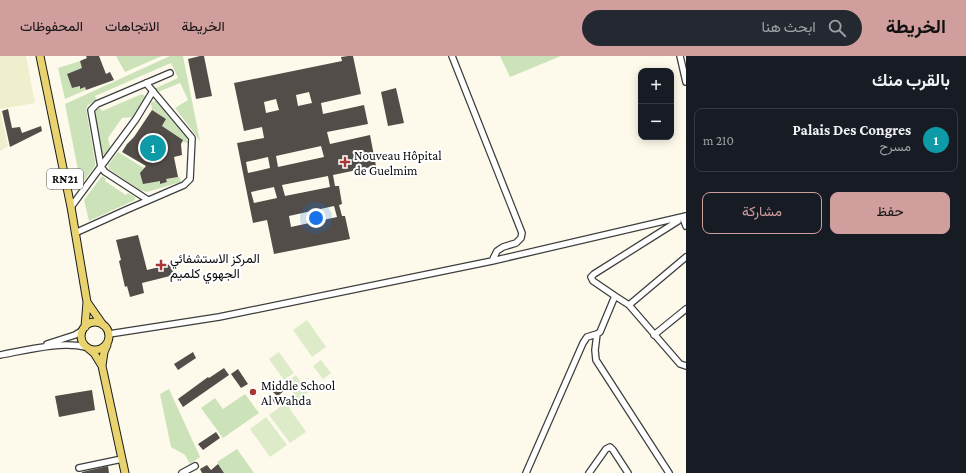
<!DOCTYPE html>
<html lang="ar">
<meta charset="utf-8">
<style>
body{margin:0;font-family:"Crimson Pro",Vazirmatn,serif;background:#242831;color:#f1f3f6;direction:rtl}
.controls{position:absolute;right:12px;top:12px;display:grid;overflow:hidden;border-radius:8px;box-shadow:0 2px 10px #0003}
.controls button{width:36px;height:36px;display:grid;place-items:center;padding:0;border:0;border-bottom:1px solid #363941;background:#171b24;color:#f1f3f6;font:20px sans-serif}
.you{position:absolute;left:316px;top:162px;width:14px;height:14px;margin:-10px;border:3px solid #fff;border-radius:50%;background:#1a73e8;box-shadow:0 0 0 6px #1a73e833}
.badge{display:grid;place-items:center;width:26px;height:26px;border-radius:50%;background:#d19e9e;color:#fff;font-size:13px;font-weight:700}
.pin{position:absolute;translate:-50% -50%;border:2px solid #fff;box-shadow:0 1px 4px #0006}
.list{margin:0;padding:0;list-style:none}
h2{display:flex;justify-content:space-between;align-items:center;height:52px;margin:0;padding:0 16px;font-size:17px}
h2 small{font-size:13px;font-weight:400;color:#9ea1a6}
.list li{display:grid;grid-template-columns:26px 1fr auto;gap:12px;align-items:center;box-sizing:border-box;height:64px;margin:0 8px 8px;padding:0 8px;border:1px solid #363941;border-radius:8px}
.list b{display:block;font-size:15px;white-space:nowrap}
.list p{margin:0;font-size:13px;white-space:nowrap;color:#9ea1a6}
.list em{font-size:13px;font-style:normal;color:#9ea1a6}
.actions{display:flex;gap:8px;padding:12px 16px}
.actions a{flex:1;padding:9px 0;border:1px solid #d19e9e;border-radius:8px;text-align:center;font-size:14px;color:#d19e9e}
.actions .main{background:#d19e9e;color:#111}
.icon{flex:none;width:22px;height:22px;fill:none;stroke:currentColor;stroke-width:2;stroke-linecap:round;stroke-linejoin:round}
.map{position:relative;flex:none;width:686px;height:417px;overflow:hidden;direction:ltr}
header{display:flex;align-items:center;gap:24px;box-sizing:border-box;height:56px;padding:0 20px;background:#d19e9e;color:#111}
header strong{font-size:19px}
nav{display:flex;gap:22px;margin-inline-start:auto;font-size:14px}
.search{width:280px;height:36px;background:#242831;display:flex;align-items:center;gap:10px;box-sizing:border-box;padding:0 14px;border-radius:22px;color:#9ea1a6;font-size:15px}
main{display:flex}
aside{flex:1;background:#171b24}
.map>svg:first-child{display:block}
.farmland{fill:#efefce}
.green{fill:#cce3b9}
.pitch{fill:#ddebc9}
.building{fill:#524d48;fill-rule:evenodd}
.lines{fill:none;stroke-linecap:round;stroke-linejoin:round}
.minor-casing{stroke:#3e3e3e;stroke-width:8}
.major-casing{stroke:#1c1c1c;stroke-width:9}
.minor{stroke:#fff;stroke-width:5.5}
.major{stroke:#e9d36f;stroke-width:7}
.poi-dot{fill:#aa3633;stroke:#fff;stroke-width:1.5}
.labels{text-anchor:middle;stroke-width:4;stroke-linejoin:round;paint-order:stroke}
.shield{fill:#fff;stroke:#545454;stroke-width:1}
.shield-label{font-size:12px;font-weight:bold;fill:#0b0b0b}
.poi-label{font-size:13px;fill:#0b0b0b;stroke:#fff;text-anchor:start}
</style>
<header>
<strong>الخريطة</strong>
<div class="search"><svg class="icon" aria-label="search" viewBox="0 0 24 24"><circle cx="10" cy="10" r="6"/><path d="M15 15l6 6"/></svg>ابحث هنا</div>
<nav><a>الخريطة</a><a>الاتجاهات</a><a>المحفوظات</a></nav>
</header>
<main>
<aside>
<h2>بالقرب منك<small></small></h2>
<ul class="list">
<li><span class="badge" style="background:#0f9aa8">1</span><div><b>Palais Des Congres</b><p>مسرح</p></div><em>210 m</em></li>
</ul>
<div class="actions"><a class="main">حفظ</a><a>مشاركة</a></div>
</aside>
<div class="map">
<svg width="686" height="417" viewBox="0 0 686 417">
<rect width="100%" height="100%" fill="#fdfaeb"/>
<path class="farmland" d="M0,0H26L35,47L0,53Z
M0,54L8,90L0,95Z"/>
<path class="green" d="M116,0H162L125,16Z
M170,0H183L200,85L175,52L188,44L180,27L158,36L156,32L178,22L171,7L95,40L97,45L88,49L86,53L95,104V110L81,129L65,48Z
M500,0H561L510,21Z
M80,5L83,14H78L67,18L72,32L80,30V33L85,31L86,34L65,43L58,12Z
M142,38L147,41L134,61L122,62L108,82L111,95L106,100L102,98L95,58L96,54L100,52L102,55Z
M156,45L187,81L188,87L182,86L183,84L162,70L166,63L152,54L151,46Z
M118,96L144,112L141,117L160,125V128L167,126L166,123L178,121L180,122L181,126L147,136L140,134L109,113L108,109Z
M102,120L106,123L105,125L126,139L128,137L135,141V144L89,165L84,144Z
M169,333L200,401L190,408L185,399L171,391L160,338Z
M245,338L259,357L223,382L201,352L215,342L223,353Z
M237,393L254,417H224L217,406Z"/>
<path class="pitch" d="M307,264L326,291L312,301L293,274Z
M279,296L294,317L284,324L269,303Z
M321,304L331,317L323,323L313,310Z
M296,319L308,337L298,344L286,326Z
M286,347L306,376L290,387L269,359Z
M266,361L287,389L270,401L250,373Z"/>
<path class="building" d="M86,0H99L106,18L110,16L114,24L86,34L85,31L80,33V30L72,32L67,18L82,12L80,5L87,2Z
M200,0H204L212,40L196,43L188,3Z
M348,0H353L361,38L321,47L323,58L364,49L368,68L327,76L330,88L370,79L376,110L333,119L335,130H339L342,148L339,149L342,160H345L350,183L274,198L267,164L253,167L237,87L264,82L262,71L244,75L234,27L342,5L341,1ZM309,36L312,47L298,50L296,39ZM276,43L279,54L266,57L264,46ZM321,90L324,101L278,111L276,100ZM268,101L270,112L248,117L246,106ZM328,120L330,131L285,140L282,129ZM274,131L277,142L254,147L251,136ZM334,150L337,161L291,171L289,160Z
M396,32L404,67L388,70L381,36Z
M8,53L12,72L20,71L22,77L41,70L42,75L10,91L2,55Z
M152,54L166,63L162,70L183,84L181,88L182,99L174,101L178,121L166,123L167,126L160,128V125L143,128L140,117L146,110L122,96L127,88L134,81Z
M138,179L147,214L171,208L174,219L142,227L144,237L130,241L127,230L125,231L119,205L121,204L116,184Z
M193,296L196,302L178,314L174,308Z
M224,312L229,319L183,351L178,343L208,321L209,322Z
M238,313L248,328L241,332L231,318Z
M281,328L285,334L279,339L283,344L276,349L271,342L276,339L272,335Z
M92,334L95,354L59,361L55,340Z
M216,376L220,382L203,394L198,388Z
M218,408L224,417H202L200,413L207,409L211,414Z
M108,410L109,417H82V416Z"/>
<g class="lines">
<g class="minor-casing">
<path id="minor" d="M452,0L522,177L521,182L516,187L503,191L497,195L492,205
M680,0L686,26
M148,144L105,116L101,111L91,54L97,48L170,17
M71,151L136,63L153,35
M683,162L686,170
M75,177L126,154L184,129L190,123L192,82L146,27
M615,240L629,249L686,201
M629,249L680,308L686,310
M109,278L219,261L492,205L686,160
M597,278L595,294L596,304L669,417
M654,279L686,253
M47,288L75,279L83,274
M0,299C27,294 60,285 86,291
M79,412L122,403
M182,417L195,410
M526,417L583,287L587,281L597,278L600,276L615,240L593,225L591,221L594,218L678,165
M589,417L606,393L610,391L613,394L628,417"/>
</g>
<g class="major-casing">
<path id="major" d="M40,0L71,151L87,246L85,271
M87,246L103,269
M81 280a14 14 0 1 1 28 0a14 14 0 1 1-28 0Z
M107,289L104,296L102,310L125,417
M89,293L94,297L102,310"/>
</g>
<use href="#minor" class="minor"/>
<use href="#major" class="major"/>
</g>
<g class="poi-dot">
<path d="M343 100h4v4h4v4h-4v4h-4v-4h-4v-4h4z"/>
<path d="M159 203h4v4h4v4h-4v4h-4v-4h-4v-4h4z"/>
<circle cx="253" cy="336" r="4"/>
</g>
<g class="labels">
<rect class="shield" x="47" y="113" width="36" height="20" rx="3"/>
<g class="shield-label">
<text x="65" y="127">RN21</text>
</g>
<g class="poi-label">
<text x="354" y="104">Nouveau Hôpital<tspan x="354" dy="15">de Guelmim</tspan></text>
<text x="170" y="207">المركز الاستشفائي<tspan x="170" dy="15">الجهوي كلميم</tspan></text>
<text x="261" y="334">Middle School<tspan x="261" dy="15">Al Wahda</tspan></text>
</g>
</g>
</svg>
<div class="controls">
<button>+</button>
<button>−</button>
</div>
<div class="you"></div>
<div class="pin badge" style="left:153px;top:92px;background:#0f9aa8">1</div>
</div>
</main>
